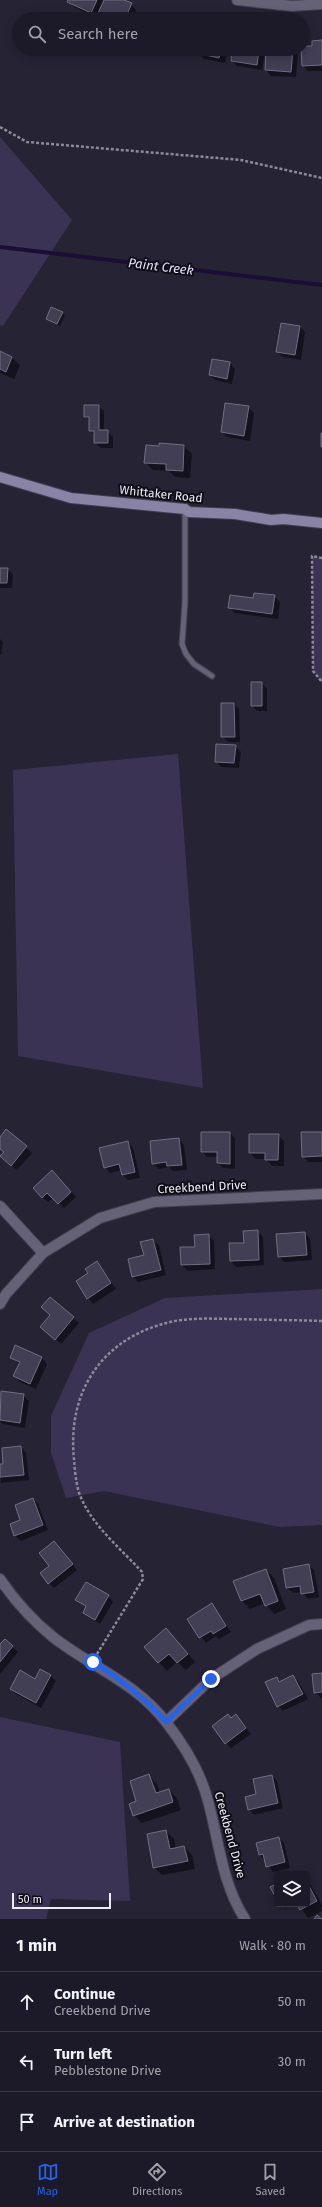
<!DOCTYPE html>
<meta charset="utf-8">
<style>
body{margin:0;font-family:"Fira Sans",sans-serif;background:#252330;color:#f1f3f6}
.controls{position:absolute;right:12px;bottom:12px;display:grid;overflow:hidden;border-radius:4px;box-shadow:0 2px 10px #0003}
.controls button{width:36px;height:36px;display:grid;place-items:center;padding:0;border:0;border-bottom:1px solid #3a3845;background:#1c1a28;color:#f1f3f6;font:20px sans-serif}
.scale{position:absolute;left:12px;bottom:10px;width:99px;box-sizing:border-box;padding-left:4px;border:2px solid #edebf8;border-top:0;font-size:11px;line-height:14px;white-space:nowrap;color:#edebf8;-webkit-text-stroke:3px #0f0d16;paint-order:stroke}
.stop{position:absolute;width:12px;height:12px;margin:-9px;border:3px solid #2563eb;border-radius:50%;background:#fff}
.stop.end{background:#2563eb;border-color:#fff;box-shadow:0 1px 4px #0008}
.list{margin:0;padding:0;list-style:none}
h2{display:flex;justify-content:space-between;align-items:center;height:52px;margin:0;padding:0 16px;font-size:17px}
h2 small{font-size:13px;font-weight:400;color:#a0a1a8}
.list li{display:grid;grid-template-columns:26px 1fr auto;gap:12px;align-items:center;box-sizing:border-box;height:60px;padding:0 16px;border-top:1px solid #3a3845}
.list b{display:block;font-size:15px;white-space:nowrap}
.list p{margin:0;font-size:13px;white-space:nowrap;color:#a0a1a8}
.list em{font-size:13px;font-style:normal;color:#a0a1a8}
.icon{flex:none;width:22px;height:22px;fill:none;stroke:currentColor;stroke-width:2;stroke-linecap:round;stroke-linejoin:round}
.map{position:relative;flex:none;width:322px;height:1919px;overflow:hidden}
.search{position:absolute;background:#1c1a28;box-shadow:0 2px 10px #0003;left:12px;right:12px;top:12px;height:44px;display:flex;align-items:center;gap:10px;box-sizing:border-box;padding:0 14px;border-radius:22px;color:#a0a1a8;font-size:15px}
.sheet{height:232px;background:#1c1a28}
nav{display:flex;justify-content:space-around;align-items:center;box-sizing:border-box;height:56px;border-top:1px solid #3a3845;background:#1c1a28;font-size:11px;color:#a0a1a8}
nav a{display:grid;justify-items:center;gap:2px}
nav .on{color:#2563eb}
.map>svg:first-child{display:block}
.green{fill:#3b3354}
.shadow{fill:#0007}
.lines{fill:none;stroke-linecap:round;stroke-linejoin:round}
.stream{stroke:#1a0d36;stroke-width:4}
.building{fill:#423e53;stroke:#716d84}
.lane-casing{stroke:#423f50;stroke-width:7}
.street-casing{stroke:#423f50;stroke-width:12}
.secondary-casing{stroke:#423f50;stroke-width:12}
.path{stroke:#8c8999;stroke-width:2.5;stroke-dasharray:3 2;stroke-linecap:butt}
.lane{stroke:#656177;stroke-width:5}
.street{stroke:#656177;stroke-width:10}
.secondary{stroke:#8983a6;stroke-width:10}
.route{stroke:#2563eb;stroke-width:5}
.labels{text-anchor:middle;stroke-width:4;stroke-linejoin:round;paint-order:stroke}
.street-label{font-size:12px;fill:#edebf8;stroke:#0f0d16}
.water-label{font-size:13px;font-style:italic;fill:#e2ddfc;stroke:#0f0d16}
</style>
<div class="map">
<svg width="322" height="1919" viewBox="0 0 322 1919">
<rect width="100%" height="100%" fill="#262335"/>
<path class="green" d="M0,137L72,220L3,326L0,325Z
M312,556L322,558V682L313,671Z
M178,754L203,1088L18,1056L13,770Z
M322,1289V1525L280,1527L104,1491L66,1498L51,1453V1416L89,1333L165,1298Z
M0,1717L120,1742L130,1901L51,1899L46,1919H0Z"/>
<path class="shadow" d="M67,0H121L131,4L136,10L132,19H107L99,12L97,18L74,7Z
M322,41V71H308L303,66L313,47Z
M171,49H194L192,56Z
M199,49H228L225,63L204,59L198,53Z
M233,49H265L262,70L237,66L232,61Z
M267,49H296L298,51L296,77L271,76L266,70Z
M62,313L65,315L60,326L47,319Z
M300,327L305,332L301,360L283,357L277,352Z
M0,352L12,358L20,365L14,379L0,373Z
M229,363L235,369L232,384L215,380L210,375Z
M98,406L104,411V431H107L113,437V448H101L95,443V435L90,430V421L85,417Z
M248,407L254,413L250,441L227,437L222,432Z
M160,444L184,446L192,454L190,478L175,477L169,471L153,470L145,462Z
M0,569H8L13,575L12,588H0Z
M274,596L280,602L278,619L235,613L230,608Z
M0,639L3,642L1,655L0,654Z
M262,683L267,689V711H257L252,706Z
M234,704L239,709L240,742H228L222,736Z
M235,746L241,752L239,768L221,767L216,761Z
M7,1131L32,1153L17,1170L7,1162L4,1153L0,1149V1139Z
M230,1133L235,1138V1169L223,1168L218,1163V1157H207L202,1151Z
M322,1133V1162H308L303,1156Z
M250,1135H278L284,1141V1166H272L266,1159H256L250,1153Z
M179,1139L184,1145L187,1170L173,1171L169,1167L159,1169L153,1163Z
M128,1142L133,1148L140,1178L128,1180L123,1175L122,1170L110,1173L105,1167Z
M57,1177L76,1197L64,1208L53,1198L48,1202L42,1197Z
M257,1231L263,1237L264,1265L236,1267L231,1261L230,1244H245Z
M304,1233L310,1238L312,1260L284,1262L279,1256Z
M208,1235L214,1241L215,1269L187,1271L182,1265L181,1248H196Z
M153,1240L159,1245L166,1275L138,1282L133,1277Z
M97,1262L116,1289L93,1304L88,1298L89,1274Z
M50,1299L79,1323L61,1344L47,1332L51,1315Z
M15,1347L42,1358L47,1364L36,1389L20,1382L14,1376L20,1364L11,1357Z
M2,1392L23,1395L29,1401L25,1428L3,1424L0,1421Z
M21,1447L26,1453L29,1480L1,1483L0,1465H4Z
M33,1499L38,1504L48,1530L21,1541L15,1536L11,1525L22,1520Z
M60,1548L77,1570L54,1588L49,1583L51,1566Z
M308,1565L314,1570L319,1597L308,1599L302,1592L293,1593L287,1588L284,1570Z
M266,1570L274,1578L286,1609L274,1614L265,1603L250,1609L242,1601Z
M108,1596L113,1602L100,1624L84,1613L87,1608L77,1600Z
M211,1604L231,1632L219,1639L216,1636L206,1643L188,1619Z
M174,1637L195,1662L186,1670L177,1662L167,1671L145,1647Z
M5,1640L18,1652L0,1674V1646Z
M322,1674V1698H321L315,1692Z
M50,1675L56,1681L41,1708L16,1694L11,1689Z
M293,1676L298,1681L308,1699L283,1711L278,1706L277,1678L281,1682Z
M231,1719L241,1721L251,1734L231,1748L226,1743Z
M149,1776L157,1784L160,1793L169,1790L177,1798L181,1810L142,1823L134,1815L137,1802Z
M272,1776L277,1781L283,1808L254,1815L249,1809Z
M166,1831L174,1839L176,1849L184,1847L192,1855L195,1869L162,1875L154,1867Z
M279,1838L284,1843L290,1868L273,1872L260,1855Z
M307,1878L322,1905V1911L308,1918L298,1904H307Z
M282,1904H292L285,1908Z"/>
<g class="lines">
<path class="stream" d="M0,247L322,285"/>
</g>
<path class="building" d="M68,0H97L91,13L67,2Z
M104,0H124L132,3L125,19H112L98,13Z
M138,13L146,15L147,13L161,17L160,19H136Z
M322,40V65L302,66L301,49L303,46H312V41Z
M198,49H221L219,58L197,53Z
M232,49H259L257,65L231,61Z
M266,49H293L291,72L265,70Z
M51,307L63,312L57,324L46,319Z
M281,323L300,326L295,355L276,352Z
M0,351L12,357L6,372L0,369Z
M212,359L230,362L227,379L209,375Z
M225,403L249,406L244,436L221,432Z
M84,405H99V430H108V443H94V431H89V417H84Z
M321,433H322V447H321Z
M159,443L184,445L183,471L166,470V464L144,463L146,445L159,446Z
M0,568H8L7,583H0Z
M254,593L275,595L272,614L228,608L230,595L253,598Z
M251,682H262V706H251Z
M221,703H234L235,737H221Z
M216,744L236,745L234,763L215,762Z
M6,1129L27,1146L11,1166L0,1156L4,1152L0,1149V1137Z
M201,1132H230V1164L217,1163V1152H201Z
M301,1132H322V1156L302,1157Z
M249,1134H279L278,1160H265V1153H249Z
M179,1138L182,1165L167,1166L166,1162L152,1164L150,1141Z
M128,1141L135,1172L122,1175L119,1164L104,1168L99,1148Z
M52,1170L71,1192L58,1204L47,1193L42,1198L33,1188Z
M258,1230L259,1260L230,1261L229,1243H244L243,1231Z
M305,1232L307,1255L278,1257L276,1234Z
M209,1234L210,1264L181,1265L180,1247H195L194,1235Z
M153,1239L161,1270L132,1277L128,1259L144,1255L140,1242Z
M97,1261L111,1283L87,1299L76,1281L88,1273L85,1269Z
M50,1297L74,1317L55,1340L40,1327L50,1315L41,1307Z
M15,1345L42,1357L30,1384L13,1376L20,1362L10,1358Z
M1,1391L24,1394L20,1423L0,1420Z
M21,1446L24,1475L0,1477V1464H3L2,1448Z
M33,1498L43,1525L14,1536L10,1524L20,1520L15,1505Z
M54,1541L73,1564L48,1584L40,1573L49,1566L39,1553Z
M309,1564L314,1592L301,1594L300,1586L286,1588L283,1569Z
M266,1569L278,1601L265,1606L260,1594L241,1601L233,1581Z
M86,1582L109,1595L95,1620L83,1613L86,1606L75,1600Z
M212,1603L226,1626L213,1634L211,1631L199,1638L187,1619Z
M166,1628L188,1654L177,1663L169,1654L158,1663L144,1647Z
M5,1639L13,1646L0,1662V1644Z
M40,1669L51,1675L36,1703L10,1689L20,1670L35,1679Z
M322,1673V1692L314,1693L312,1674Z
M293,1675L303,1694L277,1707L265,1682L277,1677L279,1682Z
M228,1714L231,1718L236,1714L246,1728L225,1744L212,1726Z
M149,1774L156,1793L169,1789L173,1802L133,1816L129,1804L136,1801L130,1781Z
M272,1775L278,1803L248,1810L245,1797L256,1794L253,1779Z
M166,1830L170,1849L184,1846L188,1861L153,1868L147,1834Z
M279,1837L285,1862L266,1867L263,1854L259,1855L256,1843Z
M307,1882L317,1901L300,1910L296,1904H307Z
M277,1884V1900L270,1887Z
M317,1915L322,1919H314Z"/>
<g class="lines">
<g class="lane-casing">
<path id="lane" d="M185,510V602L182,644L186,654L194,664L212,676"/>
</g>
<g class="street-casing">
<path id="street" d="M237,0L292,6L322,4
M0,1206L43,1253
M0,1304L6,1294L43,1253L100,1218L154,1202L322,1194
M0,1579C15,1601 32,1620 53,1637C91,1667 134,1681 166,1722C184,1745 201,1773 208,1801C219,1841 222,1884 245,1919
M166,1722L211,1679L257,1649L309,1625L322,1624"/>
</g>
<g class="secondary-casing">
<path id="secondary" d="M0,477L71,498L185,509L189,512L235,514L271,520L284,519L322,523"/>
</g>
<path class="path" d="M0,127L27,142L241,160L322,178
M322,558L312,556L313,671L322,682
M97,1654L143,1579L142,1572C122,1550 95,1528 82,1500C76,1488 75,1472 74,1459C67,1390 103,1338 170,1322C192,1317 215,1319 237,1319C265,1320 294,1320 322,1321"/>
<use href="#lane" class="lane"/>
<use href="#street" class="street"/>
<use href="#secondary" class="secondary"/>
</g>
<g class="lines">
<path class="route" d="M93,1662C121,1679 144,1697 166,1722L211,1679"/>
</g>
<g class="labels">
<g class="street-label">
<text transform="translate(161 494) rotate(6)" y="4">Whittaker Road</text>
<text transform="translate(202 1187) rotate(-3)" y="4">Creekbend Drive</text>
<text transform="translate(230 1835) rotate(75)" y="4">Creekbend Drive</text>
</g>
<g class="water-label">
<text transform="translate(161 266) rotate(7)" y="5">Paint Creek</text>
</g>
</g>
</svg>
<div class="controls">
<button><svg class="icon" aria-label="layers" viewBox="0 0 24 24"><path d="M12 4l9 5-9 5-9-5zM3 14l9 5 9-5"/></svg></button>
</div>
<div class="scale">50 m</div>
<div class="stop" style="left:93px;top:1662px"></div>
<div class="stop end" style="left:211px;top:1679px"></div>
<div class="search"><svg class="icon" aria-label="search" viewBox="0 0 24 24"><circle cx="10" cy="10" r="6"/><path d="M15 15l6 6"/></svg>Search here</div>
</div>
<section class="sheet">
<h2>1 min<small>Walk · 80 m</small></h2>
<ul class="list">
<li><svg class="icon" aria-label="ahead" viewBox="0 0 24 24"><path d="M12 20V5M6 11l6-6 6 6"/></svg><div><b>Continue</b><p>Creekbend Drive</p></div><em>50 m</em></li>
<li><svg class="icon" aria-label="left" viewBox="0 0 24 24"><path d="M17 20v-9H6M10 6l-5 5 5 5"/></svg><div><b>Turn left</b><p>Pebblestone Drive</p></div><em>30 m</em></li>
<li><svg class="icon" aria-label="arrive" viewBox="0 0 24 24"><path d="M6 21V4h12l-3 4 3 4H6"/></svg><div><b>Arrive at destination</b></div></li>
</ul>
</section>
<nav>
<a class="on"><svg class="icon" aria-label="map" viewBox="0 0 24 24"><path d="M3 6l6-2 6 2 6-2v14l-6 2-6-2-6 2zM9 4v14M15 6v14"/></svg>Map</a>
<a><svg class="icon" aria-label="directions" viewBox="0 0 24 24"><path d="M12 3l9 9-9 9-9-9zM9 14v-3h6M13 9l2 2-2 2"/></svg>Directions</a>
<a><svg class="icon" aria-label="saved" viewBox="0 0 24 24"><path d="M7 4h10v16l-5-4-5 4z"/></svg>Saved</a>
</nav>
